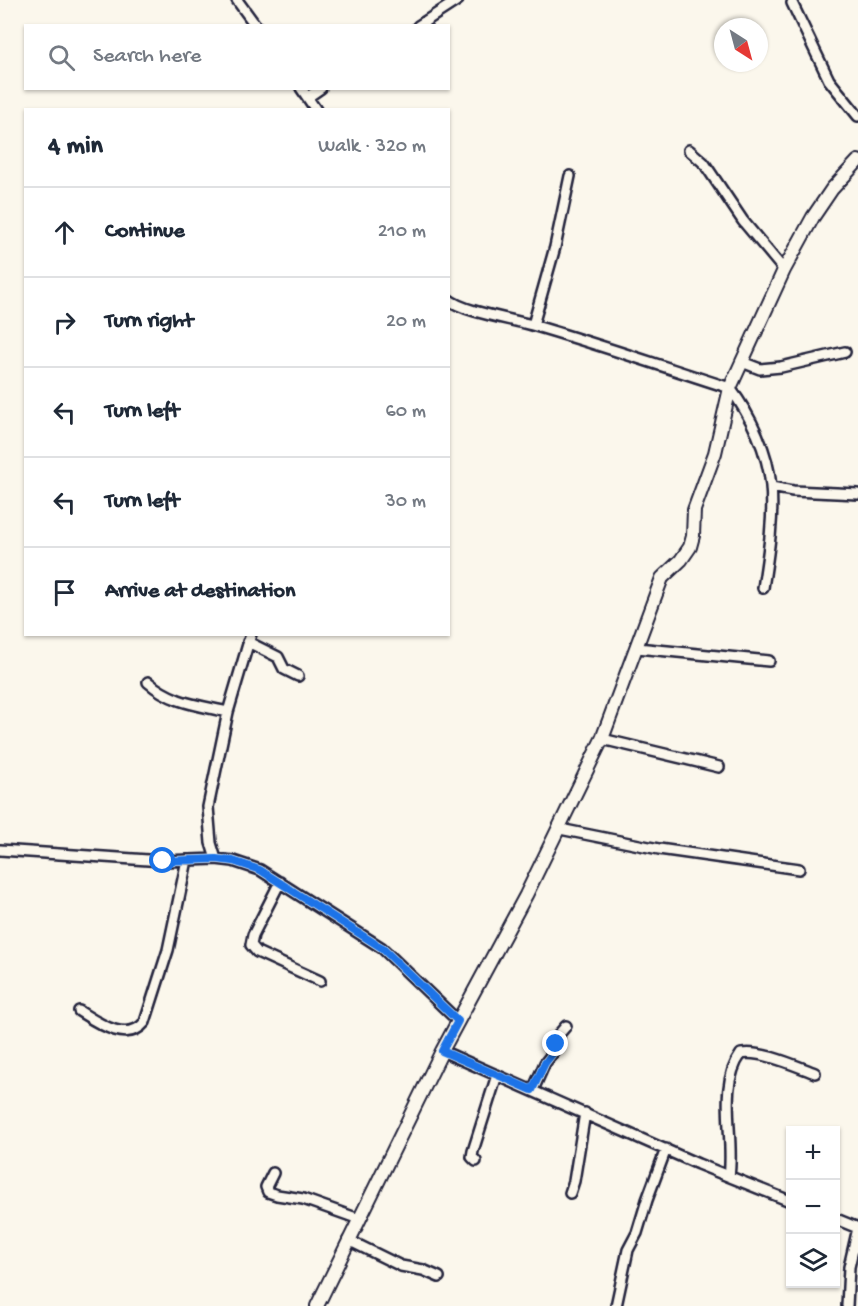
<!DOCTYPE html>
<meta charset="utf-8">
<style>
body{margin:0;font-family:"Gochi Hand",sans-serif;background:#f6f6f7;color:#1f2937}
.controls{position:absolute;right:18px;bottom:18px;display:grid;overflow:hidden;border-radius:0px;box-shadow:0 2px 4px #0004}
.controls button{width:54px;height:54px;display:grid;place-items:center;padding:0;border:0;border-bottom:2px solid #e0e1e3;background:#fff;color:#1f2937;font:30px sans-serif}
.compass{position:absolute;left:714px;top:18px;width:54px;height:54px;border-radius:50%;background:#fff;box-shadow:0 2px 4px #0004;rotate:144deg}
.stop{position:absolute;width:18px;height:18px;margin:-14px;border:4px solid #1a73e8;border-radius:50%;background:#fff}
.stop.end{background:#1a73e8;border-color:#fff;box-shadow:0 2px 6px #0008}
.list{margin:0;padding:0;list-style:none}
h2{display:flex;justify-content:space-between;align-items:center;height:78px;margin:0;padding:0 24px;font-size:26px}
h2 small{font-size:20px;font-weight:400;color:#747a83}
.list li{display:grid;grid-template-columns:39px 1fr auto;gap:18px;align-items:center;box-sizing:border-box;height:90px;padding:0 24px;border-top:2px solid #e0e1e3}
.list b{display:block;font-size:22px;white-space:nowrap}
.list em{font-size:20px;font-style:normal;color:#747a83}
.icon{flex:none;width:33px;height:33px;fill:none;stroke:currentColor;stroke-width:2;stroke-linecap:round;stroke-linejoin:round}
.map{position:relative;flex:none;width:858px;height:1306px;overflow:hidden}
.search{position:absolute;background:#fff;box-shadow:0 2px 4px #0004;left:24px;top:24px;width:426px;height:66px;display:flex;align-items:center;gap:15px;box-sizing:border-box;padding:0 21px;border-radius:0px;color:#747a83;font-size:22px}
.panel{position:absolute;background:#fff;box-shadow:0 2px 4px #0004;left:24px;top:108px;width:426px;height:528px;border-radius:0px}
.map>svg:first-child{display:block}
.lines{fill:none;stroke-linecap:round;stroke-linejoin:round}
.street-casing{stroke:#22223b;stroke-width:14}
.secondary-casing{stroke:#22223b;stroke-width:16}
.street{stroke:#fbf7ec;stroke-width:9}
.secondary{stroke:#fbf7ec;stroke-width:12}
.route{stroke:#1a73e8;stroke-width:8}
</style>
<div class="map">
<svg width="858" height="1306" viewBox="0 0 858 1306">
<rect width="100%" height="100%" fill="#fbf7ec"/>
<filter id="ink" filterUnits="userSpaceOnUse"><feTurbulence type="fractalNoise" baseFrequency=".0167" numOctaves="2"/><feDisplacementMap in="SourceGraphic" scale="12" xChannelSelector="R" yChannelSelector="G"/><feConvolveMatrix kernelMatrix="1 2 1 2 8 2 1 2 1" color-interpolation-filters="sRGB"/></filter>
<g filter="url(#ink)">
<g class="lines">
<g class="street-casing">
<path id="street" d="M237,0L256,26
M792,3L829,80L858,116
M418,26L458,0
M301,88L316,110
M308,97L321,88
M689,150L704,163L743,221L784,270
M448,299C463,312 511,319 532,325C598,344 664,367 730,388C751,416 768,452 771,486C774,519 768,555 763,588
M533,325L555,247L570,176
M742,362L760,369L781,367L845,352
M771,487L793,491L858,494
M248,642L278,657L284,669L298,676
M637,648L769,661
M148,682C172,703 197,705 228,712
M602,739L719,767
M560,829L659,849L799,869
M0,850L163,861L216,859L233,861L260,870L382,948L458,1021
M216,859L211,843L208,807L228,712L251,634
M280,882L253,935L251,945L257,952L320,981
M79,1011C98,1023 127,1044 145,1022L168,950L187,860
M442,1051L698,1164L790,1201
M533,1090L545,1063L556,1049L560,1033L566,1026
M476,1161L472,1157L473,1151L497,1075
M273,1173L266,1187L268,1192L277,1195L303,1199L359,1219
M729,1176C735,1137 717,1087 741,1054C761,1050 796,1066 815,1073
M570,1193L574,1181L585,1113
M836,1219L858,1228
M348,1240L401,1266L423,1270L439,1277
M616,1306L628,1250L637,1233L647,1200L666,1149
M847,1306L849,1267L858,1228"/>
</g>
<g class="secondary-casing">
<path id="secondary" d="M317,1306L442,1051L526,895L602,739L662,578L681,560L690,547L693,536L694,510L715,453L730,388L784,270L813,217L832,189L858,161"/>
</g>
<use href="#street" class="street"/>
<use href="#secondary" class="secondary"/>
</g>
</g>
<g class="lines" filter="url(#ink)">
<path class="route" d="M163,861L216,859L233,861L260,870L382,948L458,1021L442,1051L532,1090L545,1063L556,1049V1044"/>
</g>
</svg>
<div class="controls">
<button>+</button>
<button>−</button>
<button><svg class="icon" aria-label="layers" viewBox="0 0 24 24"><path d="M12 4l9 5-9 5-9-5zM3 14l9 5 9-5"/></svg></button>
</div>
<svg class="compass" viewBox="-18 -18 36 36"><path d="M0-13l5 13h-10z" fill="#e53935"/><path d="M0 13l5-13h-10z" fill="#747a83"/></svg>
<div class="stop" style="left:163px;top:861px"></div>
<div class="stop end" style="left:556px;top:1044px"></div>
<div class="search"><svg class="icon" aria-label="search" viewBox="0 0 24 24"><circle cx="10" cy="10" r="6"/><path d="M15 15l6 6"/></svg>Search here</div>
<section class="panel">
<h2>4 min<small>Walk · 320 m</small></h2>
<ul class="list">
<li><svg class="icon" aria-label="ahead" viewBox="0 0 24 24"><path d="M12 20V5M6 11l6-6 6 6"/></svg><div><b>Continue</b></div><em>210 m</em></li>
<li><svg class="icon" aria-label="right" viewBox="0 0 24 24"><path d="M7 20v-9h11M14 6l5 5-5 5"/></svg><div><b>Turn right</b></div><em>20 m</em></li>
<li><svg class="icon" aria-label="left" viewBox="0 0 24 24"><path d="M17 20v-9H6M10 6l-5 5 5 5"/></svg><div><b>Turn left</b></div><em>60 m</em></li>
<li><svg class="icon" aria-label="left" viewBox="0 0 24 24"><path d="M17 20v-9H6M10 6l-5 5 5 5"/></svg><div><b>Turn left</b></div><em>30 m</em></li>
<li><svg class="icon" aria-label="arrive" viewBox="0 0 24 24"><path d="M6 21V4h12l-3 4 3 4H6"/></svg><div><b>Arrive at destination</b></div></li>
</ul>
</section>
</div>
